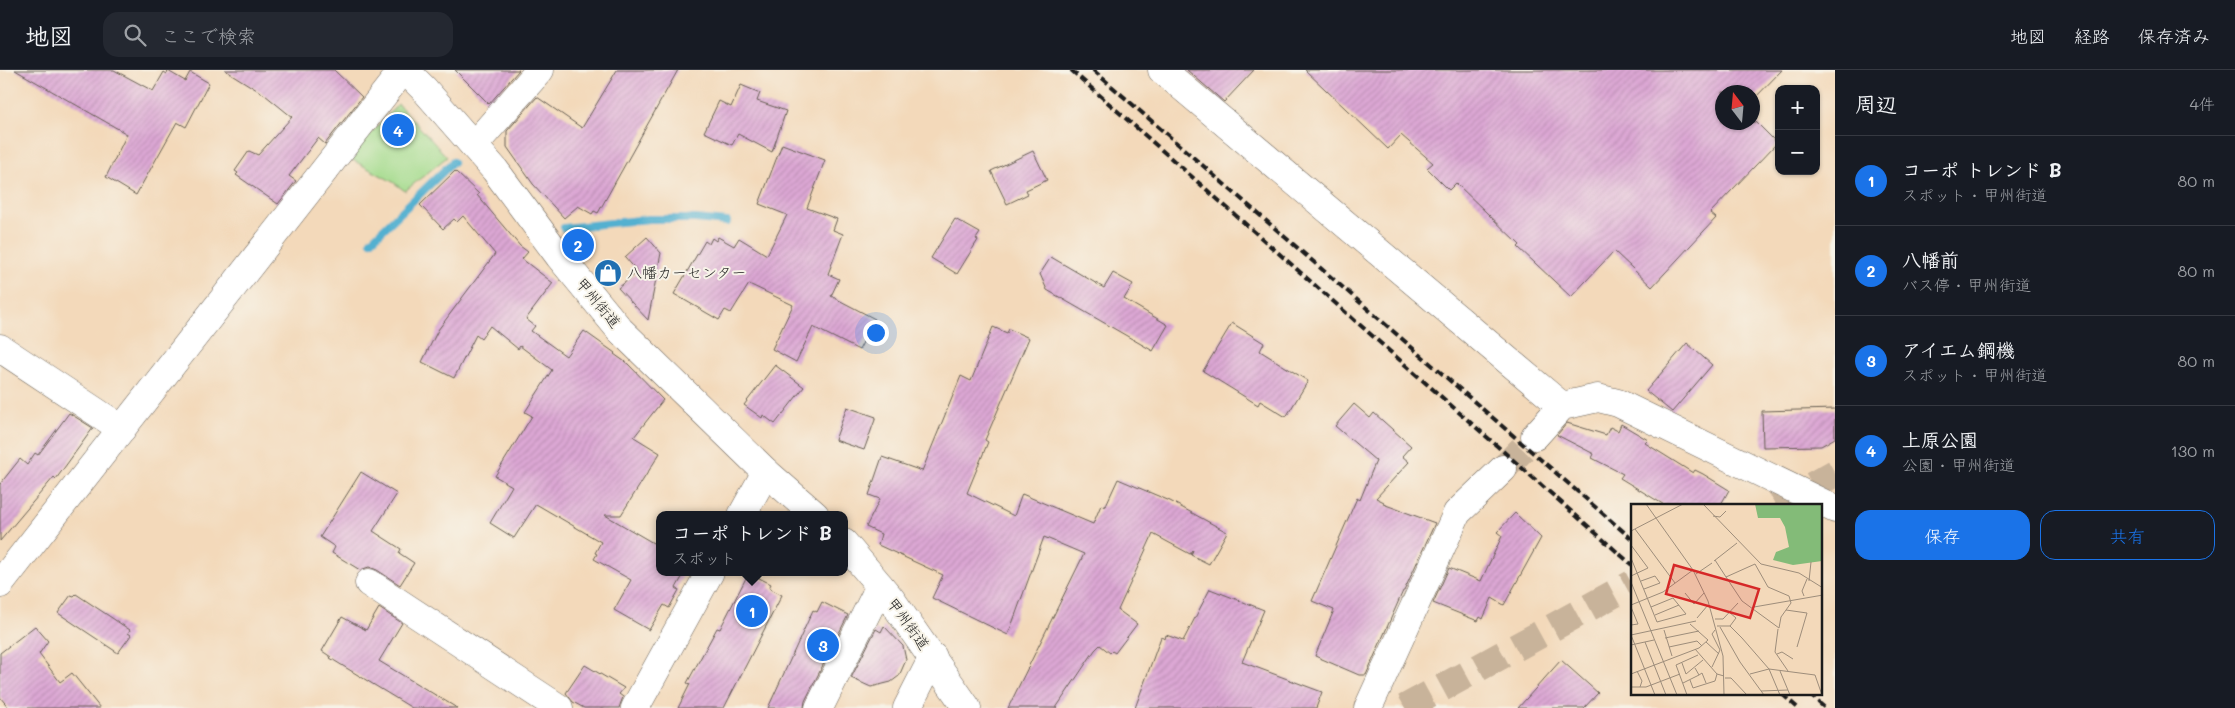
<!DOCTYPE html>
<html lang="ja">
<meta charset="utf-8">
<style>
body{margin:0;font-family:Mali,"Klee One",sans-serif;background:#242831;color:#f1f3f6}
.controls{position:absolute;right:15px;top:15px;display:grid;overflow:hidden;border-radius:10px;box-shadow:0 1px 4px #0004}
.controls button{width:45px;height:45px;display:grid;place-items:center;padding:0;border:0;border-bottom:1px solid #363941;background:#171b24;color:#f1f3f6;font:25px sans-serif}
.compass{position:absolute;left:1715px;top:15px;width:45px;height:45px;border-radius:50%;background:#171b24;box-shadow:0 1px 4px #0004;rotate:344deg}
.you{position:absolute;left:875px;top:262px;width:18px;height:18px;margin:-12px;border:4px solid #fff;border-radius:50%;background:#1a73e8;box-shadow:0 0 0 8px #1a73e833}
.badge{display:grid;place-items:center;width:32px;height:32px;border-radius:50%;background:#1a73e8;color:#fff;font-size:16px;font-weight:700}
.pin{position:absolute;translate:-50% -50%;border:2px solid #fff;box-shadow:0 1px 5px #0006}
.popup{position:absolute;left:656px;top:441px;width:192px;height:65px;box-sizing:border-box;display:grid;place-content:center;border-radius:10px;background:#171b24;filter:drop-shadow(0 1px 4px #0005);font-size:16px;white-space:nowrap;color:#9ea1a6}
.popup b{font-size:19px;color:#f1f3f6}
.popup::after{content:'';position:absolute;left:50%;top:100%;margin-left:-10px;border:10px solid transparent;border-top-color:#171b24}
.list{margin:0;padding:0;list-style:none}
h2{display:flex;justify-content:space-between;align-items:center;height:65px;margin:0;padding:0 20px;font-size:21px}
h2 small{font-size:16px;font-weight:400;color:#9ea1a6}
.list li{display:grid;grid-template-columns:32px 1fr auto;gap:15px;align-items:center;box-sizing:border-box;height:90px;padding:0 20px;border-top:1px solid #363941}
.list b{display:block;font-size:19px;white-space:nowrap}
.list p{margin:0;font-size:16px;white-space:nowrap;color:#9ea1a6}
.list em{font-size:16px;font-style:normal;color:#9ea1a6}
.actions{display:flex;gap:10px;padding:15px 20px}
.actions a{flex:1;padding:11px 0;border:1px solid #1a73e8;border-radius:15px;text-align:center;font-size:18px;color:#1a73e8}
.actions .main{background:#1a73e8;color:#fff}
.icon{flex:none;width:28px;height:28px;fill:none;stroke:currentColor;stroke-width:2;stroke-linecap:round;stroke-linejoin:round}
.map{position:relative;flex:none;width:1835px;height:638px;overflow:hidden}
header{display:flex;align-items:center;gap:30px;box-sizing:border-box;height:70px;padding:0 25px;background:#171b24;border-bottom:1px solid #363941}
header strong{font-size:24px}
nav{display:flex;gap:28px;margin-inline-start:auto;font-size:18px}
.search{width:350px;height:45px;background:#242831;display:flex;align-items:center;gap:12px;box-sizing:border-box;padding:0 18px;border-radius:15px;color:#9ea1a6;font-size:19px}
main{display:flex}
aside{flex:1;background:#171b24}
.map>svg:first-child{display:block}
.green{fill:#a4db8d;stroke:#607c54}
.lines{fill:none;stroke-linecap:round;stroke-linejoin:round}
.stream{stroke:#52b0d0;stroke-width:8}
.building{fill:url(#building-hatch)}
.minor-tunnel{stroke:#c8b39a;stroke-width:28;stroke-dasharray:28 14;stroke-linecap:butt}
.highway-tunnel{stroke:#c8b39a;stroke-width:28;stroke-dasharray:28 14;stroke-linecap:butt}
.minor-casing{stroke:#675e53;stroke-width:29}
.highway-casing{stroke:#675e53;stroke-width:29}
.minor{stroke:#fff;stroke-width:28}
.highway{stroke:#fff;stroke-width:28}
.rail{stroke:#1c1c1c;stroke-width:4;stroke-dasharray:8 4;stroke-linecap:butt}
.labels{text-anchor:middle;stroke-width:4;stroke-linejoin:round;paint-order:stroke}
.poi-label{font-size:15px;fill:#1c1c1c;stroke:#f7f3e8;text-anchor:start}
.street-label{font-size:15px;fill:#1c1c1c;stroke:#f7f3e8}
.inset-road{fill:none;stroke:#9d8d7b;stroke-width:1}
.view{fill:#d62828;fill-opacity:0.15;stroke:#d62828;stroke-width:2.5}
.inset-edge{fill:none;stroke:#1c1c1c;stroke-width:2.5}
</style>
<header>
<strong>地図</strong>
<div class="search"><svg class="icon" aria-label="search" viewBox="0 0 24 24"><circle cx="10" cy="10" r="6"/><path d="M15 15l6 6"/></svg>ここで検索</div>
<nav><a>地図</a><a>経路</a><a>保存済み</a></nav>
</header>
<main>
<div class="map">
<svg width="1835" height="638" viewBox="0 0 1835 638">
<defs>
<pattern id="building-hatch" width="6" height="6" patternUnits="userSpaceOnUse" patternTransform="scale(1.25)"><rect width="6" height="6" fill="#dca7d4"/><path d="M-1 1l2-2M0 6l6-6M5 7l2-2" fill="none" stroke="#bc8fb5"/></pattern>
</defs>
<rect width="100%" height="100%" fill="#f7f3e8"/>
<filter id="ink" filterUnits="userSpaceOnUse"><feTurbulence type="fractalNoise" baseFrequency=".02" numOctaves="2"/><feDisplacementMap in="SourceGraphic" scale="10" xChannelSelector="R" yChannelSelector="G"/><feConvolveMatrix kernelMatrix="1 2 1 2 8 2 1 2 1" color-interpolation-filters="sRGB"/></filter>
<filter id="wash" filterUnits="userSpaceOnUse"><feTurbulence type="fractalNoise" baseFrequency=".0096" numOctaves="4" result="noise"/><feDisplacementMap in="SourceGraphic" scale="20" xChannelSelector="R" yChannelSelector="G"/><feGaussianBlur stdDeviation="1.12" result="paint"/><feColorMatrix in="noise" values="0 0 0 0 0 0 0 0 0 0 0 0 0 0 0 0 0 1.4 0 .05"/><feComposite in="paint" operator="in"/></filter>
<g filter="url(#wash)">
<rect width="100%" height="100%" fill="#f3d9ba"/>
<path class="green" d="M398,34L447,87L405,121L393,112L349,88Z"/>
<g class="lines">
<path class="stream" d="M564,158L649,149H695L727,152
M371,171L453,92"/>
</g>
<g id="blocks">
<path class="building" d="M15,0H114L153,21L164,2L167,4L168,1L185,11L190,2L209,13L186,57L177,52L136,125L106,107L127,64Z
M225,0H334L362,27L325,74L318,68L289,106L296,111L278,134L236,105L238,103L235,101L249,81L258,85L292,47L265,25Z
M455,0H519L489,34Z
M617,0H678L598,143L594,141L592,144L578,136L564,148L533,114L507,77V61L537,27L582,58Z
M1187,0H1254L1224,32Z
M1305,0H1782L1752,31V22H1722V52H1756L1777,73L1710,143L1716,148L1652,217L1614,181L1571,227L1518,177L1520,175L1456,113L1449,120L1427,98L1433,93L1401,65L1388,79Z
M741,15L760,23L757,31L786,41L772,82L738,64L732,75L704,62L719,31L731,37Z
M782,74L825,90L807,138L837,149L833,160L843,164L828,204L839,209L831,226L875,249L859,280L813,257L796,292L772,279L793,235L749,214L731,243L725,240L719,250L674,224L705,171L709,174L712,168L716,171L718,167L734,176L739,168L767,185L787,145L759,134Z
M1033,81L1047,110L1026,120L1028,124L1007,134L991,101Z
M455,101L479,124L477,125L520,176L528,182L522,189L553,213L526,249L535,256L531,261L566,286L584,261L615,283L614,284L628,294L663,330L634,367L660,383L621,445H605L660,477V502H685L676,518L679,520L669,538L664,535L649,560L614,540L631,510L594,489L597,484L595,483L601,472L536,434L514,468L490,453L512,416L495,406L532,346L525,342L552,300L520,276L518,279L490,256L481,269L476,265L454,308L422,292L438,260L495,184L463,146L457,152L454,149L443,159L420,135Z
M955,149L980,163L976,169L978,170L957,204L931,188Z
M647,167L661,183L648,250L618,218L638,202L625,187Z
M1051,187L1104,218L1113,203L1133,214L1124,229L1168,255L1153,281L1047,220L1040,204Z
M1232,253L1264,273L1260,281L1308,311L1286,347L1260,331L1258,335L1203,301Z
M993,257L1007,263L1009,259L1029,268L985,370L988,372L967,423L1014,446L1022,424L1093,454L1101,435L1105,437L1118,409L1170,431L1227,462L1209,494L1191,485L1193,480L1190,484L1153,464L1118,540L1137,554L1115,583L1112,581L1110,583L1100,575L1095,580L1056,638H1008L1084,484L1044,467L1008,565L932,528L943,505L878,475L881,464L866,457L880,429L869,425L882,387L922,401L961,306L971,311Z
M1687,273L1712,295L1672,342L1646,321Z
M775,295L804,317L775,354L763,345L762,348L744,335Z
M1354,334L1370,348L1374,343L1411,376L1402,386L1409,392L1376,428L1384,432L1383,434L1435,453L1404,521H1403L1366,605H1359L1315,586L1334,540L1312,531L1357,428L1360,430L1376,391L1335,356Z
M847,337L876,347L864,380L835,370Z
M1835,339V368L1821,376L1763,377L1762,341Z
M69,343L93,358L56,409L54,407L0,471V414L20,389L27,395L35,383L38,385Z
M1567,353L1606,365L1610,357L1618,361L1621,354L1648,370L1645,373L1693,403L1695,400L1703,404L1729,420L1720,436H1666L1620,408L1623,404L1592,388L1594,384L1557,365Z
M361,402L397,424L373,461L401,479L399,483L414,493L400,515L377,500L369,497L360,500L332,483L335,477L320,467Z
M1515,443L1541,468L1504,535L1492,528L1483,549L1480,547L1478,551L1433,533L1449,498L1481,511L1502,466L1497,462Z
M751,504L771,514L769,518L782,525L724,638H678L690,614L687,613L717,558L720,559L747,506L748,508Z
M1210,519L1264,540L1242,592L1322,622L1316,638H1135L1161,567L1165,569L1166,565L1183,571Z
M76,524L130,560L128,563L131,565L118,583L58,543L71,525L74,526Z
M822,532L848,545L805,631L804,638H768L813,540L817,542Z
M379,538L402,553L379,591L457,638H412L330,588L331,587L322,581L342,547L366,560Z
M35,556L48,571L39,584L60,612L72,603L100,638H9L0,627V583Z
M884,556L903,576L906,590L899,606L891,612L871,617L851,608L876,559L881,562Z
M1561,590L1598,623L1584,638H1518Z
M585,595L624,618L619,624L623,627L619,638H584L573,632L566,623Z"/>
</g>
</g>
<g filter="url(#ink)">
<use href="#blocks" fill-opacity="0" stroke="#675e53" stroke-width="1"/>
<g class="lines">
<path class="minor-tunnel" d="M1503,399L1535,366"/>
<path class="highway-tunnel" d="M1776,436L1835,403
M1405,638L1632,514"/>
<g class="minor-casing">
<path id="minor" d="M1162,0L1562,336
M474,75L540,0
M0,278L122,359
M1535,366L1562,336L1598,328L1618,333L1835,439
M742,445L766,402
M369,513L559,638
M0,514L403,0
M635,638L710,502
M819,638L880,516
M907,638L933,587
M1368,638L1457,443L1503,399"/>
</g>
<g class="highway-casing">
<path id="highway" d="M405,0L424,19L495,100L559,186L620,260L766,402L815,445
M844,473L891,529L967,638"/>
</g>
<use href="#minor" class="minor"/>
<use href="#highway" class="highway"/>
<path class="rail" d="M1071,0L1632,495
M1093,0L1632,469
M1782,624L1798,638
M1809,624L1825,638"/>
</g>
</g>
<defs>
<g id="shop-disc" transform="scale(1.4375)"><circle r="9.5" fill="#1f6fb2" stroke="#f7f3e8"/><path d="M-5-2.5h2.3a2.7 3.5 0 0 1 5.4 0H5L5.5 6h-11ZM-1.5-2.5h3a1.5 2.3 0 0 0-3 0Z" fill="#fff"/></g>
</defs>
<g fill-rule="evenodd">
<use href="#shop-disc" x="608" y="203"/>
</g>
<g class="labels">
<g class="poi-label">
<text x="627" y="208">八幡カーセンター</text>
</g>
<g class="street-label">
<text transform="translate(598 233) rotate(50)" y="5">甲州街道</text>
<text transform="translate(908 554) rotate(54)" y="5">甲州街道</text>
</g>
</g>
<g transform="translate(1631 434)">
<rect width="191" height="191" fill="#f3d9ba"/>
<path d="M124,0H191V57L162,61L142,56L145,48L158,43L154,23L149,14H127Z" fill="#83bb78"/>
<path class="inset-road" d="M15,0L62,66L77,97L92,152L93,191M72,0L130,60L168,69L192,84M82,12L89,13L95,7M4,25L44,79M0,27L52,0M0,41L17,64L0,72M0,54L26,118L55,110L42,94L20,103M84,56L95,73L111,97L148,124L150,113L160,99L158,92L137,83L124,60L95,73M83,57L106,39M65,70L81,59M10,77L24,72L29,79L13,85M178,77L180,58M0,78L46,191M54,89L63,100L73,89M173,92L171,87L176,75M0,101L32,88L62,66M0,103L7,120L0,121M123,103L192,91M155,106L176,109L166,143M98,108L105,114L99,122M24,111L48,101M66,114L77,101M84,115H92L107,99M86,122H99L111,134L138,165L149,191M89,123L109,158L133,191M147,125L144,148L157,167M33,126L41,152M0,131L24,191M0,131L65,117M34,134L68,127M14,138L35,191M75,138L88,150M0,141L23,136M38,143L66,137L71,142M64,145L86,170L93,172M146,150L151,148L162,155M51,159L55,170L72,156M81,163L89,146L81,130L84,126M64,164L68,171L71,169L75,179M138,165L184,171L191,191M6,167L11,177L9,183M149,167L159,191M0,170L68,144L77,136L59,120M119,170L138,165M94,174H100L116,191M59,176L62,184L84,177L86,170M52,179L68,171M0,183H15L49,170M130,187L157,186M55,191H73M56,191L45,161L67,151"/>
<path class="view" d="M43,61L128,85L119,114L35,90Z"/>
<rect width="191" height="191" class="inset-edge"/>
</g>
</svg>
<div class="controls">
<button>+</button>
<button>−</button>
</div>
<svg class="compass" viewBox="-18 -18 36 36"><path d="M0-13l5 13h-10z" fill="#e53935"/><path d="M0 13l5-13h-10z" fill="#9ea1a6"/></svg>
<div class="you"></div>
<div class="pin badge" style="left:752px;top:541px">1</div>
<div class="popup"><b>コーポ トレンド B</b>スポット</div>
<div class="pin badge" style="left:578px;top:175px">2</div>
<div class="pin badge" style="left:823px;top:575px">3</div>
<div class="pin badge" style="left:398px;top:60px">4</div>
</div>
<aside>
<h2>周辺<small>4件</small></h2>
<ul class="list">
<li><span class="badge">1</span><div><b>コーポ トレンド B</b><p>スポット · 甲州街道</p></div><em>80 m</em></li>
<li><span class="badge">2</span><div><b>八幡前</b><p>バス停 · 甲州街道</p></div><em>80 m</em></li>
<li><span class="badge">3</span><div><b>アイエム鋼機</b><p>スポット · 甲州街道</p></div><em>80 m</em></li>
<li><span class="badge">4</span><div><b>上原公園</b><p>公園 · 甲州街道</p></div><em>130 m</em></li>
</ul>
<div class="actions"><a class="main">保存</a><a>共有</a></div>
</aside>
</main>
